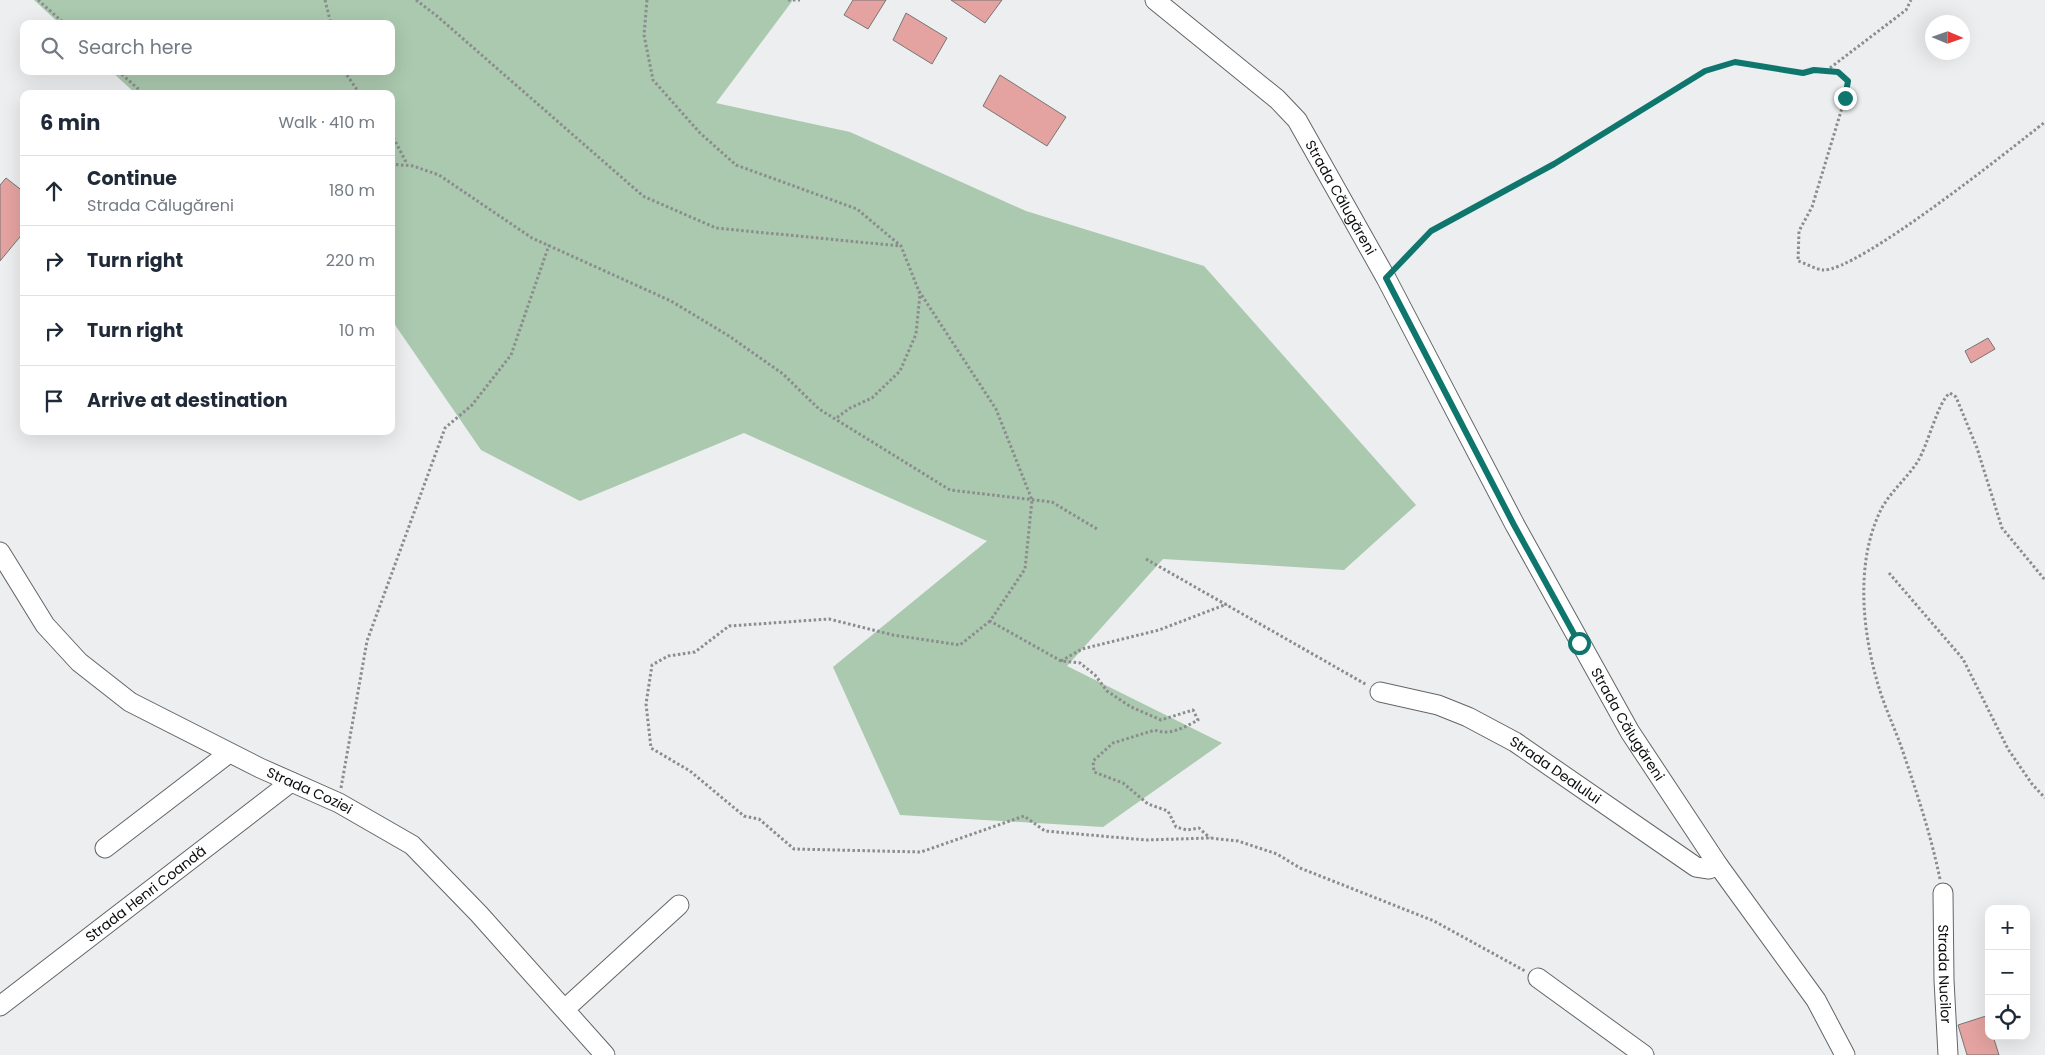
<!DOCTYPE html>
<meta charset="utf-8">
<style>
body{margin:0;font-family:Poppins,sans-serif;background:#f2f2f3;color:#1f2937}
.controls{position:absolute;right:15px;bottom:15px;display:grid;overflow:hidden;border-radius:10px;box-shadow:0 5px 20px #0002}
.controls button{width:45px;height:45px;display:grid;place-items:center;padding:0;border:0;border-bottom:1px solid #e0e1e3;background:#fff;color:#1f2937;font:25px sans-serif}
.compass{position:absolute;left:1925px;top:15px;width:45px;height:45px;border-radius:50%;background:#fff;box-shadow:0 5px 20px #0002;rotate:92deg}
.stop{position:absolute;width:15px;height:15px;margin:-11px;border:4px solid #0f766e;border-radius:50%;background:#fff}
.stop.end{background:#0f766e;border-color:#fff;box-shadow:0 1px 5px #0008}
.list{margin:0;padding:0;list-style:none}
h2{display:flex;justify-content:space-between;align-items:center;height:65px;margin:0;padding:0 20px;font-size:21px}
h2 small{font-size:16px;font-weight:400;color:#747a83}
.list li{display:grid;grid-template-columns:32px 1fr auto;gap:15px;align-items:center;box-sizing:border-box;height:70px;padding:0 20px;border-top:1px solid #e0e1e3}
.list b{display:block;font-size:19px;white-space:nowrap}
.list p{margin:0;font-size:16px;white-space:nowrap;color:#747a83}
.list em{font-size:16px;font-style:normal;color:#747a83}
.icon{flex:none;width:28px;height:28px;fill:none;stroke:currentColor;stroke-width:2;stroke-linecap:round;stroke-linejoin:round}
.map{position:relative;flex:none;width:2045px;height:1055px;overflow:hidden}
.search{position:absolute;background:#fff;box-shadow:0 5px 20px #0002;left:20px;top:20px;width:375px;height:55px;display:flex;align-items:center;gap:12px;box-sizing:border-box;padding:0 18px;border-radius:10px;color:#747a83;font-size:19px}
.panel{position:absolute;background:#fff;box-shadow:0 5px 20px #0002;left:20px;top:90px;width:375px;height:345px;border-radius:10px}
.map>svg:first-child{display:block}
.green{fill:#aac9ae}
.building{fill:#e4a3a0;stroke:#777574}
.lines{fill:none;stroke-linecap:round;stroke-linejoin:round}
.street-casing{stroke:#646567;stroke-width:21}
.path{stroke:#8b8c8e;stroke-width:3;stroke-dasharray:2.5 2.5;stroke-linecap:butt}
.street{stroke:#fff;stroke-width:19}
.route{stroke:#0f766e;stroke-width:6}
.labels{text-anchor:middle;stroke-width:4;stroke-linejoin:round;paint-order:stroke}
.street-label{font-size:14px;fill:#0b0c0d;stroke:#fff}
</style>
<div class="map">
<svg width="2045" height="1055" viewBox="0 0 2045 1055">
<rect width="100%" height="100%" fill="#eceef0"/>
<path class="green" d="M34,0H793L716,103L850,132L1026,211L1204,266L1416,505L1344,570L1163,559L1067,666L1222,743L1103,827L900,815L833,667L987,541L744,433L580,501L481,450L391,319V94H136L111,71H391V24H60Z"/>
<path class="building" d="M853,0H886L868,29L844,15Z
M951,0H1002L985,23Z
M906,13L947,38L932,64L893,40Z
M1000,75L1066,117L1047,146L983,106Z
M6,178L24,192V232L0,261V185Z
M1988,338L1995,349L1971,363L1965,351Z
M1989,1015V1036H1993L1999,1055H1967L1958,1025Z"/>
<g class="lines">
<g class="street-casing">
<g id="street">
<path id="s1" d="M1155,0L1277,99L1297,120L1386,278L1515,525L1630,732L1718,865L1816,1000L1845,1055"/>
<path id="s2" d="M0,552L45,625L79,662L130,702L260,768L339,803L412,845L479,914L605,1055"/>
<path id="s3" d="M1380,692L1438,705L1468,717L1515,742L1696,867L1709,869L1718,865"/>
<path d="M105,848L229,753"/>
<path id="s4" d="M1943,893L1944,980L1948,1055"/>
<path d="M1538,978L1644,1055"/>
<path id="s5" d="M0,1006L291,782"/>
<path d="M565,1009L679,905"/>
</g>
</g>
<path class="path" d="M38,0L65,24
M325,0L331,24
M416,0L437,16L643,196L716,228L900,246
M647,0L644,35L653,80L700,133L736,165L857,209L901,246L920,294L916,334L900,371L872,398L850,408L835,419
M788,0H800
M118,71L144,94
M344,71L360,94
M1826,71L1906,10L1911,0
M391,133L407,164
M391,164L413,166L439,175L532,238L671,301L729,336L783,374L819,409L950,490L1052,502L1097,529
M1397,267L1431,231L1554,164L1705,71L1735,62L1803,73L1814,70L1838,72L1848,81L1845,98L1812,207L1799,231L1798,261C1805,263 1815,269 1823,270C1857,272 2012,148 2045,122
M919,291L996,409L1032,500L1025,569L990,621L1061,661L1080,663L1095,675L1107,691L1131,707L1161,720L1193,710L1198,720C1185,727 1170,736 1155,730L1113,743L1093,761L1094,772L1123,783L1148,804L1168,811L1176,827L1187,830L1199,828L1210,838
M1146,559L1367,685
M1889,573L1963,659L2008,749L2032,784L2045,798
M990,621L960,645L893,635L829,619L729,626L695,652L668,656L652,665L646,704L651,748L690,771L744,816L759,819L794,849L921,852L1024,816L1045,831L1146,840L1210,838L1238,841L1277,854L1300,868L1434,921L1525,971
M1061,661L1082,649L1159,630L1227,604
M341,788L367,641L445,428L472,405L511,355L549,245
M1940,879C1931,836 1918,796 1904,755C1897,733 1887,713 1880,691C1863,637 1855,569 1878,516C1887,494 1906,480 1918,461C1928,445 1938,401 1950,393L1956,397L1977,448L2002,528L2045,580"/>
<use href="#street" class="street"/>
</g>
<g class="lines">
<path class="route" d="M1579,643L1514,525L1386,278L1431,231L1554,164L1705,71L1735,62L1803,73L1814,70L1838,72L1848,81L1845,98"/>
</g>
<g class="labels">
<g class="street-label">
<text dy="5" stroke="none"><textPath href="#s1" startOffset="275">Strada Călugăreni</textPath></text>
<text dy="5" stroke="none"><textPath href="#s1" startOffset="875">Strada Călugăreni</textPath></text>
<text dy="5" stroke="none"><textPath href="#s3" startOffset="194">Strada Dealului</textPath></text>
<text dy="5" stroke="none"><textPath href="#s2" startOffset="401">Strada Coziei</textPath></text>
<text dy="5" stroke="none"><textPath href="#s5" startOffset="184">Strada Henri Coandă</textPath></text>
<text dy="5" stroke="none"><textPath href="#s4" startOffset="81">Strada Nucilor</textPath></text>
</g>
</g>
</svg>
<div class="controls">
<button>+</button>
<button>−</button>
<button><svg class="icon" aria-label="locate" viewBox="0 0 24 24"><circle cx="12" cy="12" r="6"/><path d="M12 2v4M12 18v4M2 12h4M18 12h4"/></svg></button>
</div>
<svg class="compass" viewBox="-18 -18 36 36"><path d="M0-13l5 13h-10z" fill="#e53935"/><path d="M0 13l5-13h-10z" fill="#747a83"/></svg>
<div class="stop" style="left:1579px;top:643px"></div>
<div class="stop end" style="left:1845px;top:98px"></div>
<div class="search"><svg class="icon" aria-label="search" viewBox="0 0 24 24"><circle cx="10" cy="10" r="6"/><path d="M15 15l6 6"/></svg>Search here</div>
<section class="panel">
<h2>6 min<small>Walk · 410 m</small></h2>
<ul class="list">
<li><svg class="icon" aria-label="ahead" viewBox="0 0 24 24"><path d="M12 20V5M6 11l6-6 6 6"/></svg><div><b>Continue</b><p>Strada Călugăreni</p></div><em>180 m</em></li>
<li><svg class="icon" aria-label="right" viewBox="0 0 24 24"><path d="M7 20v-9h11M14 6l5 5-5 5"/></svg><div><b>Turn right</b></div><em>220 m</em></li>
<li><svg class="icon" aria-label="right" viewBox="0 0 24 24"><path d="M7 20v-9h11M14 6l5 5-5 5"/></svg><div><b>Turn right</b></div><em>10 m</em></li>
<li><svg class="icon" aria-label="arrive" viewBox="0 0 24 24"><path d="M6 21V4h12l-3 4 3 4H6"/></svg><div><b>Arrive at destination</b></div></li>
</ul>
</section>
</div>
